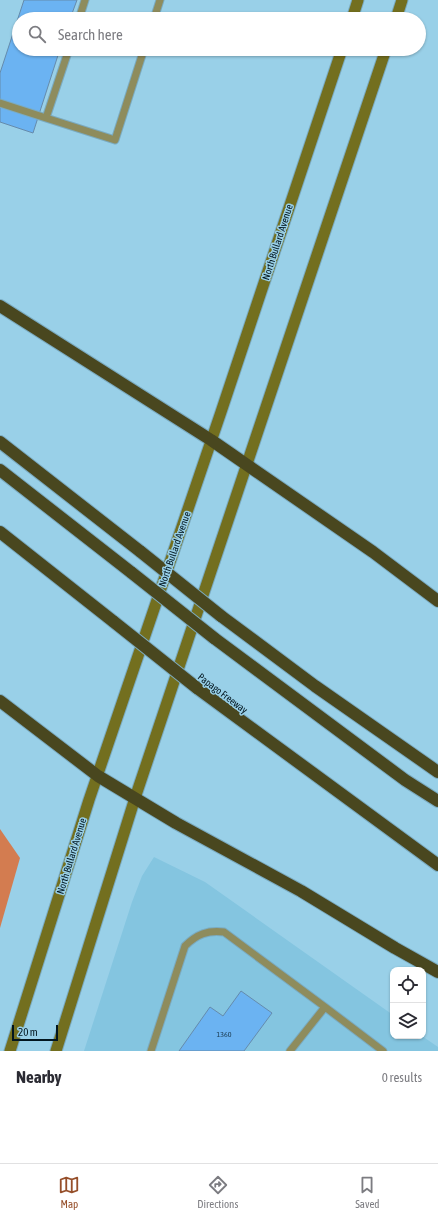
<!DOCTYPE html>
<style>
body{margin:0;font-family:"Asap Condensed",sans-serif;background:#f7f7f7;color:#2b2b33}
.controls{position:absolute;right:12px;bottom:12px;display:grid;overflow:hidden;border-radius:8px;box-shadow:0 1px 3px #0004}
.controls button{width:36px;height:36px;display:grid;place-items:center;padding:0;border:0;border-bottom:1px solid #e1e1e2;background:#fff;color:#2b2b33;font:20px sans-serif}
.scale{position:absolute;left:12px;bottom:10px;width:46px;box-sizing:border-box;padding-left:4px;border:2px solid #02161f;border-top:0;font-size:11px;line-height:14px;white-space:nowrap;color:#02161f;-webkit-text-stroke:3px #99d0e8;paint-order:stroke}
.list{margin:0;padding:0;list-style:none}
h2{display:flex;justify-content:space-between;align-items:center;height:52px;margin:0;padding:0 16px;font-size:17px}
h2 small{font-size:13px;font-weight:400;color:#7c7c81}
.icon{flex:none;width:22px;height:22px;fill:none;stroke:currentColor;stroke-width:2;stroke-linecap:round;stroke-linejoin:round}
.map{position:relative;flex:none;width:438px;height:1051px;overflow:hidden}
.search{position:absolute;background:#fff;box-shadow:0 1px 3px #0004;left:12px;right:12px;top:12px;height:44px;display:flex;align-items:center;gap:10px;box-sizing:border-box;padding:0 14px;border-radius:22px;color:#7c7c81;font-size:15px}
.sheet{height:112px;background:#fff}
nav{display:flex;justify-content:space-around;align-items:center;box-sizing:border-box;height:56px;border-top:1px solid #e1e1e2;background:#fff;font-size:11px;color:#7c7c81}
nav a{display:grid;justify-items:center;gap:2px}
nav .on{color:#964f2a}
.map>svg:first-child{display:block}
.built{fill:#84c5e0}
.green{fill:#d37c50}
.building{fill:#6bb3f2;stroke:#658bac}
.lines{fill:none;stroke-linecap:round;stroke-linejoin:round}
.service-casing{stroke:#7babc0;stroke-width:9}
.secondary-casing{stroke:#7babc0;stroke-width:13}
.motorway-casing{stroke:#7babc0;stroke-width:14}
.service{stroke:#8e8c5d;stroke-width:7}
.secondary{stroke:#736f1f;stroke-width:11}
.motorway{stroke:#49471f;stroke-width:12}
.motorway-bridge-casing{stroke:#7babc0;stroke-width:14;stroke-linecap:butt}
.motorway-bridge{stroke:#49471f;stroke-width:12}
.labels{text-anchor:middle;stroke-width:3;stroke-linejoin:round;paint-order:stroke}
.number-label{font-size:8px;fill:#1c3d54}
.street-label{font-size:10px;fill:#02161f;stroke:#99d0e8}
</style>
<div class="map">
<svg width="438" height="1051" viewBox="0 0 438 1051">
<rect width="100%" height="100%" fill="#99d0e8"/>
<path class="built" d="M154,857L205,882L393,1015V1036H422L438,1047V1051H84L132,902L142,876Z"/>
<path class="green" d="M0,829L20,858L0,928Z"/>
<path class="building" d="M24,0H77L70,19H19V49H60L33,133L0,122V73Z
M241,991L272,1013L244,1051H179L210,1007L223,1016Z"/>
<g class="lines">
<g class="service-casing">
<path id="service" d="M79,19L85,0
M154,19L160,0
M0,103L46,118L69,49
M46,118L115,140L144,49
M151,1051L185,946C197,934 208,930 224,932L325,1007
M290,1051L325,1007L383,1051"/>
</g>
<g class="secondary-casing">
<path id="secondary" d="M352,19L358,0
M396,19L402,0
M10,1051L89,800L221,412L342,49
M56,1051L135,798L386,49"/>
</g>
<g class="motorway-casing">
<path id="motorway" d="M0,306L211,440L373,552L438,601
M0,442L141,552
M0,470L132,573
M0,532L114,622
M221,616L315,686L438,772
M214,638L405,780L438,801
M197,688L438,865
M0,701L98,776L176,823L301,891L395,948L438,972"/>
</g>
<use href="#service" class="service"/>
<use href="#secondary" class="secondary"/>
<use href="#motorway" class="motorway"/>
<g class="motorway-bridge-casing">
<path id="motorway-bridge" d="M141,552L221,616
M132,573L214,638
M114,622L197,688"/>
</g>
<use href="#motorway-bridge" class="motorway-bridge"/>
</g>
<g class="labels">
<g class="number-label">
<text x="224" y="1037">1360</text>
</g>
<g class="street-label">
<text transform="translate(277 242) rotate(-72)" y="4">North Bullard Avenue</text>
<text transform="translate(174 549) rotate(-71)" y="4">North Bullard Avenue</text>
<text transform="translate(223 693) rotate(37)" y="4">Papago Freeway</text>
<text transform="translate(71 856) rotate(-73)" y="4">North Bullard Avenue</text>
</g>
</g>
</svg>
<div class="controls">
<button><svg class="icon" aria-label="locate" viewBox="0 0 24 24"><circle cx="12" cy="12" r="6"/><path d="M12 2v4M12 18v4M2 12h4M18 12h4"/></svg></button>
<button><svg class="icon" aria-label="layers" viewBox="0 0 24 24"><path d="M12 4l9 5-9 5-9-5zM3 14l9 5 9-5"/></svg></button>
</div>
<div class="scale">20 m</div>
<div class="search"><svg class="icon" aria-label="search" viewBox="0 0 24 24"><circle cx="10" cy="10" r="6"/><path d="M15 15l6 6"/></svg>Search here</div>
</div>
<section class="sheet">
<h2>Nearby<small>0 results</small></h2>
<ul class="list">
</ul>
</section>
<nav>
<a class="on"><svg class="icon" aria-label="map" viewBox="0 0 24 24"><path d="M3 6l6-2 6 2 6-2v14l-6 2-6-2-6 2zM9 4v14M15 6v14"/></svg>Map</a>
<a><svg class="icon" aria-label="directions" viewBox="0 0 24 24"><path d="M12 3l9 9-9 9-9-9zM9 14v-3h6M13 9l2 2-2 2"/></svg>Directions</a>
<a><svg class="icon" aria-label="saved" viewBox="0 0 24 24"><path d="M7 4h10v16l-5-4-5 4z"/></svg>Saved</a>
</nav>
